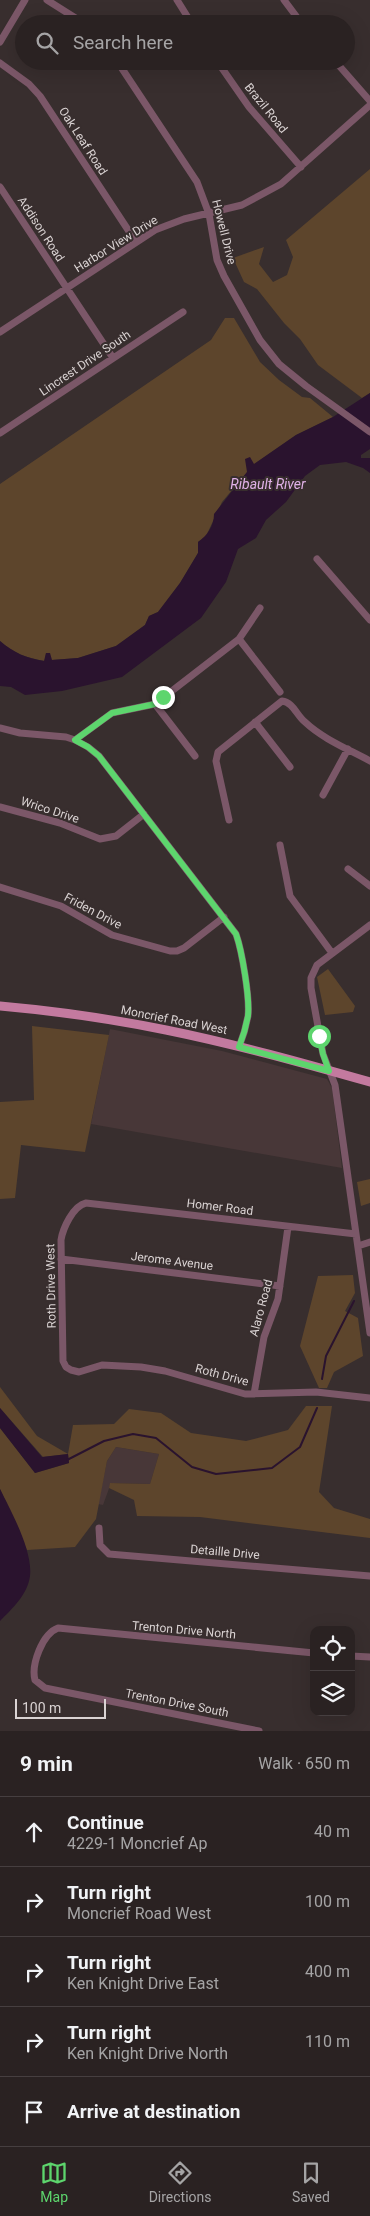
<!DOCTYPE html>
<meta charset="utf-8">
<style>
body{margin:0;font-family:Roboto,sans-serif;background:#322a2a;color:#f1f3f6}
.controls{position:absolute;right:15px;bottom:15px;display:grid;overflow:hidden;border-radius:10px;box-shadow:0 5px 20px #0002}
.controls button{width:45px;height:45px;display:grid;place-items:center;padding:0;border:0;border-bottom:1px solid #463f40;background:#2a2222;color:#f1f3f6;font:25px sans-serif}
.scale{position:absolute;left:15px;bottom:12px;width:91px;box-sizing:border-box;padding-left:5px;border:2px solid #dad3d3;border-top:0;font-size:14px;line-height:18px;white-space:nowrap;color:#dad3d3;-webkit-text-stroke:4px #382e2e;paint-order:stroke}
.stop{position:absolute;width:15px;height:15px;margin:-11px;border:4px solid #5dd56d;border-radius:50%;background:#fff}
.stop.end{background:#5dd56d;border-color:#fff;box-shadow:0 1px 5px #0008}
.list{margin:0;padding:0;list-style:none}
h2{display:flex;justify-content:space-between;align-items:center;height:65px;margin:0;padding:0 20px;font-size:21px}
h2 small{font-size:16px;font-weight:400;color:#a5a4a5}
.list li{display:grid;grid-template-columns:32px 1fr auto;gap:15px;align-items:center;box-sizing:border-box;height:70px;padding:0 20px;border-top:1px solid #463f40}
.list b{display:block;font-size:19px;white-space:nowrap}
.list p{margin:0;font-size:16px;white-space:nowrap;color:#a5a4a5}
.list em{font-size:16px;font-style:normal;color:#a5a4a5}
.icon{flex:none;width:28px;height:28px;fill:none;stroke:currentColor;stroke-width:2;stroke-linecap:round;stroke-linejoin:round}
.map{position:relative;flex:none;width:370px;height:1731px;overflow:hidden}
.search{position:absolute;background:#2a2222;box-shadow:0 5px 20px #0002;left:15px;right:15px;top:15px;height:55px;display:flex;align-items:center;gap:12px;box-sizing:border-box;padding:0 18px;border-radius:28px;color:#a5a4a5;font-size:19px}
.sheet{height:415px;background:#2a2222}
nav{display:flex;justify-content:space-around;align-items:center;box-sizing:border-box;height:70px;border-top:1px solid #463f40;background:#2a2222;font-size:14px;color:#a5a4a5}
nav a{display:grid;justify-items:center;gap:2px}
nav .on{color:#5dd56d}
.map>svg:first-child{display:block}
.built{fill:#483738}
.green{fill:#5d452c}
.water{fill:#2a132e}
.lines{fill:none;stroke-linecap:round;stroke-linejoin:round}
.stream{stroke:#2a132e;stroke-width:2}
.minor{stroke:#7b5768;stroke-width:7}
.major{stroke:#c37a9f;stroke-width:9}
.route{stroke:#5dd56d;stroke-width:6}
.labels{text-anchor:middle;stroke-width:4;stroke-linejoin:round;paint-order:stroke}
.street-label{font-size:12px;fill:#dad3d3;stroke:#382e2e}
.water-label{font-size:14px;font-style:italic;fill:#e0b1e7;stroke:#382e2e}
</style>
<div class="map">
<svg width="370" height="1731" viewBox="0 0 370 1731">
<rect width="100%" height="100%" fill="#382e2e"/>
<path class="built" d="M110,1029L222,1051L327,1079L332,1088L342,1168L91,1124Z
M116,1447L159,1454L150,1484L111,1483L103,1505L98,1504L107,1461Z"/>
<path class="green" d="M370,169V393L362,398L318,365L300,339L284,323L257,289L244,282L233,258L264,247L259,264L273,282L287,275L293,257L286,240Z
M225,318H234L260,362L279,380L302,397L310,398L333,417L296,435L253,465L222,502L206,536L198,542V553L180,583L158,612L149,616L145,625L116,646L78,658L51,660L46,653L45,661C26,658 14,653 0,641V484L211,340Z
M328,969L355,1006L353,1012L325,1015L317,977Z
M32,1026L109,1035L85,1152L21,1145L15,1198L0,1199V1102L34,1100Z
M370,1179V1203L361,1206L357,1182Z
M353,1275L355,1293L345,1311L358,1318L363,1356L334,1372L327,1388H319L300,1346L318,1276Z
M0,1387L37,1436L68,1454L73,1425L114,1424L129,1409L161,1413L191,1433L246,1441L288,1430L306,1406H332L319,1492L334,1508L370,1519V1538L200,1517L137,1516L134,1500L109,1488L110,1483L150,1484L159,1454L116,1447L107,1461L96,1519L75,1547L27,1550L0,1489V1428L35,1473L69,1463L68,1454L43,1457L0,1408Z"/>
<path class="water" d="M370,393V449L361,455V458H370V473L363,468L346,462L320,465L305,476L286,502L266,520L256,538L238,549L226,582L201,618L122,677L62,691L25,695L11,687L0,686V641C14,653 26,658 44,661L46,653H50L52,660L78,658L116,646L145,625L149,616L158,612L180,583L198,553V542C207,536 214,526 214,514L247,472L245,459L250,457L254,464L296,435L333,417Z
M0,1408L42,1457L68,1454L69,1463L35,1473L0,1428Z
M0,1489C11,1511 33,1551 30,1576C28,1594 12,1609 0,1621Z"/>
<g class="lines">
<path class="stream" d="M322,1379L326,1356L354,1301
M67,1460L104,1441L133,1434L156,1438L192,1467L216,1474L272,1468L300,1447L317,1408"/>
<path class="minor" d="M47,0L85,24
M177,0L192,24
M284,0L302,24
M0,42L25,0
M117,61L197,182L209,214L217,260L224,276L260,340L279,364L306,386L370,432
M217,61L249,107L301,167
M335,61L370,101
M0,63L29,84L40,96L136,242
M0,187L113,358
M0,332L155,230L184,219L242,205L281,184L370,105
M0,433L183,312
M317,559L370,620
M239,639L280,692
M155,704L195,756
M255,722L290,767
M0,728L20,733L66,737L75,740L112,713L155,704L239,639L260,608
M75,740L88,747L99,756L236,934C242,951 250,998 248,1016C246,1027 243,1037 239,1047
M323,795L348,749
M0,807L60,823L100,839L116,836L144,814
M229,820L216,761L218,752L282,701C293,702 297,716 305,722C323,739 348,749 370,761
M280,845L290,896L332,953
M348,869L370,886
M0,887L61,906L112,935L170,951H177L184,948L224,917
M370,925L317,965L311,978V988L323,1054L335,1085L370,1333
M356,1234L86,1203C73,1206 63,1228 61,1240L63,1361L66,1367L71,1370L79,1372L102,1365L141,1367L165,1371L245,1394L316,1392L370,1398
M358,1246L370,1242
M61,1259L280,1286
M254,1394L264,1337L278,1299L288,1227
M99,1528L100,1545L109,1554L370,1576
M351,1656L370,1657
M259,1731L45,1688L35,1680C31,1665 42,1634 58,1628L314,1653"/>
<path class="major" d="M0,1006C56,1011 112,1019 166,1030C235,1044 303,1063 370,1082"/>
</g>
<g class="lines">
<path class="route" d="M163,697L155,704L112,713L75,740L88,747L99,756L236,934C242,951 250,998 248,1016C246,1027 243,1037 239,1047L329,1071L323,1054L319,1036"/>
</g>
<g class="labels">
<g class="street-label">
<text transform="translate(266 108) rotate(51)" y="4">Brazil Road</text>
<text transform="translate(83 141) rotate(57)" y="4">Oak Leaf Road</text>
<text transform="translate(41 229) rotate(57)" y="4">Addison Road</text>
<text transform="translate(224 232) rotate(76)" y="4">Howell Drive</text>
<text transform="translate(116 244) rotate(-32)" y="4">Harbor View Drive</text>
<text transform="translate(85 363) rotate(-34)" y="4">Lincrest Drive South</text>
<text transform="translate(50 810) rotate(18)" y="4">Wrico Drive</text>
<text transform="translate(93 911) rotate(28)" y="4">Friden Drive</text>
<text transform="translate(174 1020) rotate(11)" y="4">Moncrief Road West</text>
<text transform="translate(220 1207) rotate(7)" y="4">Homer Road</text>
<text transform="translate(172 1261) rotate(7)" y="4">Jerome Avenue</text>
<text transform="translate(51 1286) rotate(-91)" y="4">Roth Drive West</text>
<text transform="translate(261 1308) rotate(-75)" y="4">Alaro Road</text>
<text transform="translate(222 1375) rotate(15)" y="4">Roth Drive</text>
<text transform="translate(225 1552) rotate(5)" y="4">Detaille Drive</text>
<text transform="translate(184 1630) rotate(5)" y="4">Trenton Drive North</text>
<text transform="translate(177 1703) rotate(11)" y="4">Trenton Drive South</text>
</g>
<g class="water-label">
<text x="268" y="489">Ribault River</text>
</g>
</g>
</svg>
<div class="controls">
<button><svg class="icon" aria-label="locate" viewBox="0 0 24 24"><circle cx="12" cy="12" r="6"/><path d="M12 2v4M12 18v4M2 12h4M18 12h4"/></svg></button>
<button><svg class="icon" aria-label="layers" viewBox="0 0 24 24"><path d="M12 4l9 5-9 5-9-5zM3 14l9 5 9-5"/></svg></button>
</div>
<div class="scale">100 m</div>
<div class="stop" style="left:319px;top:1036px"></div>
<div class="stop end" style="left:163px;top:697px"></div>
<div class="search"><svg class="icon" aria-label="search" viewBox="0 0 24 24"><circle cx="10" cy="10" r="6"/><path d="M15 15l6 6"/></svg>Search here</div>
</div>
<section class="sheet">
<h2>9 min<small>Walk · 650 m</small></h2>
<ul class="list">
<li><svg class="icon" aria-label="ahead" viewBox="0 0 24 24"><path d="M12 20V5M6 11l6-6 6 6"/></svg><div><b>Continue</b><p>4229-1 Moncrief Ap</p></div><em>40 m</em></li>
<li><svg class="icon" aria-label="right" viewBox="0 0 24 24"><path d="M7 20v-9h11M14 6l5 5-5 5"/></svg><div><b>Turn right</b><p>Moncrief Road West</p></div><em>100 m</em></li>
<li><svg class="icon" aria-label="right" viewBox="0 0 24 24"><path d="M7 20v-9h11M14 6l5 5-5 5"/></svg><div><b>Turn right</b><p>Ken Knight Drive East</p></div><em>400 m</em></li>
<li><svg class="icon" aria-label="right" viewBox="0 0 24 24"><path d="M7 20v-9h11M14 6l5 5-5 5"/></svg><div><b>Turn right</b><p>Ken Knight Drive North</p></div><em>110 m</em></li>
<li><svg class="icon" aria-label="arrive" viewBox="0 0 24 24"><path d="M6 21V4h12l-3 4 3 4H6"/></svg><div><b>Arrive at destination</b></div></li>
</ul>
</section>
<nav>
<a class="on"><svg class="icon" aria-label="map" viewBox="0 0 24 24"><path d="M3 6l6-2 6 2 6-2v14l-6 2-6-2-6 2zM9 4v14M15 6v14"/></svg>Map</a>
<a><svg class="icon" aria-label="directions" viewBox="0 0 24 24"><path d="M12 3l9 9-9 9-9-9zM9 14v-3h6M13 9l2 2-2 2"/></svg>Directions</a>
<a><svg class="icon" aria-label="saved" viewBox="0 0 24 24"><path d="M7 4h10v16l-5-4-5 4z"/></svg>Saved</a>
</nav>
